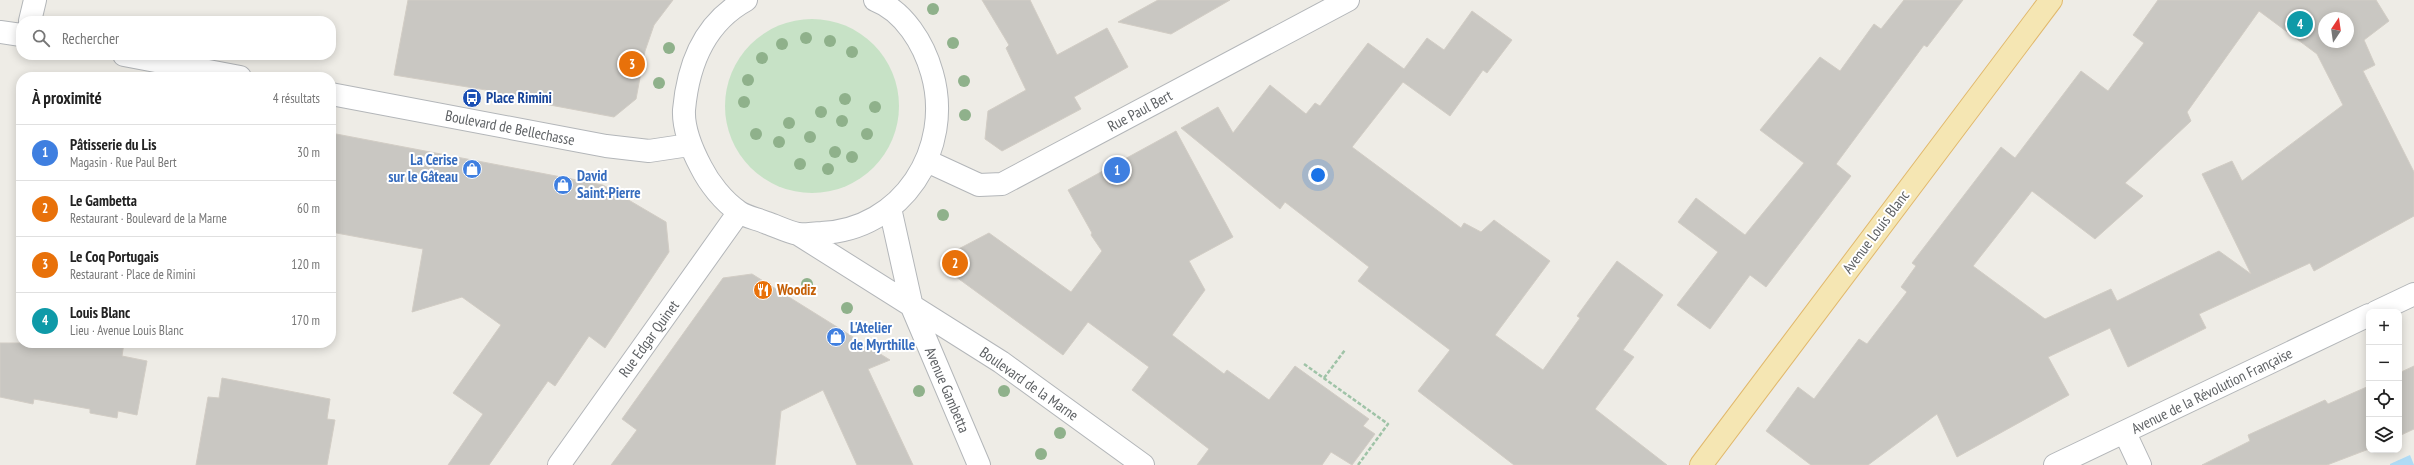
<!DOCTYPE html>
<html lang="fr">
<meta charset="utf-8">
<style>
body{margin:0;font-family:"PT Sans Narrow",sans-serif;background:#f2f2f2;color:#222}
.controls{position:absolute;right:12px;bottom:12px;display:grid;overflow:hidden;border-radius:8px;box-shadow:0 2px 10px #0003}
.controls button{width:36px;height:36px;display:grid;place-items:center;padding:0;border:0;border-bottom:1px solid #e0e0e0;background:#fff;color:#222;font:20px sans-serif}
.compass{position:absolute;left:2318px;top:12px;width:36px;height:36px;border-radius:50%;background:#fff;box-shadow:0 2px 10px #0003;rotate:13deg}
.you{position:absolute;left:1318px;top:175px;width:14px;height:14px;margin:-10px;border:3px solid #fff;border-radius:50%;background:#1a73e8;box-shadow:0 0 0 6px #1a73e833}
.badge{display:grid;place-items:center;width:26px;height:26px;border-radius:50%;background:#0f766e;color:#fff;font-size:13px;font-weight:700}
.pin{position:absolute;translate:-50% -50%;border:2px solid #fff;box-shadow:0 1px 4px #0006}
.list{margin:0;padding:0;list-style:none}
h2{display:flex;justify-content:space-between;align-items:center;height:52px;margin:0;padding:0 16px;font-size:17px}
h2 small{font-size:13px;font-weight:400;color:#767676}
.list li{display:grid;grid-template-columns:26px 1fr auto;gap:12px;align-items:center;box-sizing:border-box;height:56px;padding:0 16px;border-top:1px solid #e0e0e0}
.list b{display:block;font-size:15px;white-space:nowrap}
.list p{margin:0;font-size:13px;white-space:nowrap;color:#767676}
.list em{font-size:13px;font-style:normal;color:#767676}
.icon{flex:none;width:22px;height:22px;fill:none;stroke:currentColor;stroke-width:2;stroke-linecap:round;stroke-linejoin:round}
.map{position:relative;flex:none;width:2414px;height:465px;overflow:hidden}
.search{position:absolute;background:#fff;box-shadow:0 2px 10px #0003;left:16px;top:16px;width:320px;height:44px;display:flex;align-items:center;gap:10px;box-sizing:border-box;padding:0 14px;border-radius:16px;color:#767676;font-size:15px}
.panel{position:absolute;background:#fff;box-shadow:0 2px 10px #0003;left:16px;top:72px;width:320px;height:276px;border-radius:16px}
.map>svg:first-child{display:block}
.green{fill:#c7e2c6}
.water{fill:#afdbf5}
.building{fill:#c9c7c2;stroke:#d2cdc5;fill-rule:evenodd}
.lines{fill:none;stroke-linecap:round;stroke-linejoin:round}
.minor-casing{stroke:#b3b6b9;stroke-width:24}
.major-casing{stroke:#e1b86c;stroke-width:24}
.path{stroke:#9fc3a7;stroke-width:2.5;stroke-dasharray:4 2;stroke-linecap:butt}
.minor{stroke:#fff;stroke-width:22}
.major{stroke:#f5e6b3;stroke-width:22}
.tree{fill:#8fb18b}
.labels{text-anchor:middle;stroke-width:4;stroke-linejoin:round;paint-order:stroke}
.transit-label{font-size:15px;font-weight:bold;fill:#164399;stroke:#fff;text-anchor:start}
.street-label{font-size:15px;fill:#5e6164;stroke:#fff}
.shop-label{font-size:15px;font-weight:bold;fill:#366cbe;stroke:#fff;text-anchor:start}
.food-label{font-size:15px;font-weight:bold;fill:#c56008;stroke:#fff;text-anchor:start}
</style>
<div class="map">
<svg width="2414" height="465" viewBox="0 0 2414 465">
<rect width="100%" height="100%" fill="#eeece6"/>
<path class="green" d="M725 106a87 87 0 1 1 174 0a87 87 0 1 1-174 0Z"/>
<path class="water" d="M2410,455L2414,465H2390V464Z"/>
<path class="building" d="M408,0H673L654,25L645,51L636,99L614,117L486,93V90L394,75Z
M982,0H1030L1057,55L1107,28L1128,67L1074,97L1081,109L1002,151L985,139L988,111L1026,90L1006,48L1009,45Z
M1158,0H1230L1171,34L1118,22Z
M1904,0H1963L1927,47L1924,45L1836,164L1851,176L1766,287L1750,275L1710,329L1677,305L1718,252L1678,222L1696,198L1745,235L1804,163L1760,130L1820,57L1840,71L1874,24L1881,29Z
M2158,0H2376L2389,21L2364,40L2375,65L2363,71L2414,172V216L2314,271L2310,263L2199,314L2206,328L2128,367L2110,328L2048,357L2069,395L1957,457L1937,414L1868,465H1811L1766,431L1798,387L1814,399L1859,339L1867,344L1907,292L1901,287L1916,266L1912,263L2001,147L2015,158L2081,71L2108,91L2144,43L2133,35ZM2259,11L2317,54L2343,105L2242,181L2232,161L2202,174L2251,274L2219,251L2117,301L2111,289L2045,319L1973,266L2032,191L2095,239L2143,196L2125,183L2191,121L2187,112ZM2324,18H2348V42H2324Z
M1472,11L1512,40L1487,73L1483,70L1450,116L1403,82L1352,147L1461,228L1464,223L1481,232L1494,220L1550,261L1495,335L1543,370L1580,318L1577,316L1617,261L1663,295L1623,350L1634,357L1595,409L1667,465H1514L1418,391L1450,350L1358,281L1369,267L1285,202L1280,209L1181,128L1218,107L1233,133L1270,85L1306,114L1315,103L1320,106L1368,43L1404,69L1427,38L1444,50Z
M1176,131L1233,237L1189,261L1205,290L1172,335L1224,374L1227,370L1269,400L1295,366L1369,419L1363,426L1375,434L1352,465L1331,452L1322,465H1197L1209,449L1132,390L1149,367L1088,322L1063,355L948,271L949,254L989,233L1071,292L1102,251L1091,235L1092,233L1068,190Z
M331,133L603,185L666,222L669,252L605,348L589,336L555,386L548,381L489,465H448L483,414L453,393L501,325L462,297L412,312L423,249L331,232Z
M752,274L890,360L868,369L913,465H857L823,390L781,411L775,465H611L637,430L622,419L723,278Z
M0,343H124L122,356L147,361L137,415L118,411L117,418L90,413V409L34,399L33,404L0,397Z
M2414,366V429L2399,436V373Z
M222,378L330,399L327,419L335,420L327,465H196L208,397L219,398Z
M2369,386V449L2327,465H2202L2250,441L2248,435L2325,400L2328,404Z"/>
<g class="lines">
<g class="minor-casing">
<path id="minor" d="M746,0C704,23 688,65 684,110C683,130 692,150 701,167C709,183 723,201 739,212C746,217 758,219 767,223C776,226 788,232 798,234C805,235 814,233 821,233C902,230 954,149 932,73C924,44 904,11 875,0
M30,21L35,0
M0,32L21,35
M124,55L240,77
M331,94L606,146L649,151L689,145
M927,161L979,185L1002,184L1348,0
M890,208L912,307L979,465
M798,234L1001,362L1143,465
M2376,312L2414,294
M2125,433L2140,465
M559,465L739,212
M2055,465L2369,315"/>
</g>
<g class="major-casing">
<path id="major" d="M1701,465L2051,0"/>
</g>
<path class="path" d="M1304,364L1388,424L1358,465
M1324,378L1345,350"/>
<use href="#minor" class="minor"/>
<use href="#major" class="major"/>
</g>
<g class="tree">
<circle cx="933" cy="9" r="6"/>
<circle cx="806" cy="38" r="6"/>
<circle cx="830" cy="41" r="6"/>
<circle cx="953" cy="43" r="6"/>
<circle cx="782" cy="44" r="6"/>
<circle cx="669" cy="48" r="6"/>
<circle cx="852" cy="52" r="6"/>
<circle cx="762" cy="58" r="6"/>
<circle cx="748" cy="80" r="6"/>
<circle cx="964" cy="81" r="6"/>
<circle cx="659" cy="83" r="6"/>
<circle cx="845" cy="99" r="6"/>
<circle cx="744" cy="102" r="6"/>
<circle cx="875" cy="107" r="6"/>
<circle cx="821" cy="112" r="6"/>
<circle cx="965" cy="115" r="6"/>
<circle cx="842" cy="121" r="6"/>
<circle cx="789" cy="123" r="6"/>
<circle cx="756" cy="134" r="6"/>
<circle cx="867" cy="134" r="6"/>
<circle cx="810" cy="137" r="6"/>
<circle cx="779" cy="142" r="6"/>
<circle cx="835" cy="152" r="6"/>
<circle cx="852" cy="157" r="6"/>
<circle cx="800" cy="164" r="6"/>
<circle cx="828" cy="169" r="6"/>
<circle cx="943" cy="215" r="6"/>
<circle cx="807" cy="284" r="6"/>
<circle cx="847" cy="308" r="6"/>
<circle cx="919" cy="391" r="6"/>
<circle cx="1004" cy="391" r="6"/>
<circle cx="1060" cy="433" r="6"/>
<circle cx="1041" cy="454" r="6"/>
</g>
<defs>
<g id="bus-disc" transform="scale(1)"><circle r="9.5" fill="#1a4fb4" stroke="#fff"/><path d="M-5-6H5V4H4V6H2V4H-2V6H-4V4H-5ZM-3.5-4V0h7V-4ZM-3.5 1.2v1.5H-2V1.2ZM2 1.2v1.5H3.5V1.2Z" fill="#fff"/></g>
<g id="shop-disc" transform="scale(1)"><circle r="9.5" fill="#3f7fe0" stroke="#fff"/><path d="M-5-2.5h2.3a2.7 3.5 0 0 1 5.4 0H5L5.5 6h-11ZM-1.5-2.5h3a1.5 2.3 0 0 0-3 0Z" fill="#fff"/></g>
<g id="restaurant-disc" transform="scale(1)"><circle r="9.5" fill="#e8710a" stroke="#fff"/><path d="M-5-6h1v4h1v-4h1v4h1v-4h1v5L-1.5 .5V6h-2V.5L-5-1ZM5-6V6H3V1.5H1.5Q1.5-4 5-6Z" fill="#fff"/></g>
</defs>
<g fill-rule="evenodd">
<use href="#bus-disc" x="472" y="98"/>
<use href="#shop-disc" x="472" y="169"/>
<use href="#shop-disc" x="563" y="185"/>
<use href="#restaurant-disc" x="763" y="290"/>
<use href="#shop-disc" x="836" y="337"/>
</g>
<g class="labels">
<g class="transit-label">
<text x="486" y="103">Place Rimini</text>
</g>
<g class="street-label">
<text transform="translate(1140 111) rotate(-28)" y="5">Rue Paul Bert</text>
<text transform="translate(510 128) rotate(11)" y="5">Boulevard de Bellechasse</text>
<text transform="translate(1876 232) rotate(-53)" y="5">Avenue Louis Blanc</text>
<text transform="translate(649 339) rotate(-54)" y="5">Rue Edgar Quinet</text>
<text transform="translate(1029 384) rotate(35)" y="5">Boulevard de la Marne</text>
<text transform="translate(947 390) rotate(67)" y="5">Avenue Gambetta</text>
<text transform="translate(2212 391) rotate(-26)" y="5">Avenue de la Révolution Française</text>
</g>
<g class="shop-label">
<text x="458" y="165" text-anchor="end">La Cerise<tspan x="458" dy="17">sur le Gâteau</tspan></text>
<text x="577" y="181">David<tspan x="577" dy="17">Saint-Pierre</tspan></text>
<text x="850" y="333">L'Atelier<tspan x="850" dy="17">de Myrthille</tspan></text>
</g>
<g class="food-label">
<text x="777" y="295">Woodiz</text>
</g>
</g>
</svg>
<div class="controls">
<button>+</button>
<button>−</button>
<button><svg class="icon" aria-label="locate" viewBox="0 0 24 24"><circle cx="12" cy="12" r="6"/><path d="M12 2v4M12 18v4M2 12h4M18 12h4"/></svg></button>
<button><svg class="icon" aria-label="layers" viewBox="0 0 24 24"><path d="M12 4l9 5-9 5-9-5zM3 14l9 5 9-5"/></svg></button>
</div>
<svg class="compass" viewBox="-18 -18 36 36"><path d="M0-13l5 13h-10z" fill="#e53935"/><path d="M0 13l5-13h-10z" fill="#767676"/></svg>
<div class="you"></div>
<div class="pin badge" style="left:1117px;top:170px;background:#3f7fe0">1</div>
<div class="pin badge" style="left:955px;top:263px;background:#e8710a">2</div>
<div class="pin badge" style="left:632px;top:64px;background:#e8710a">3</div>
<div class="pin badge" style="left:2300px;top:24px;background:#0f9aa8">4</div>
<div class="search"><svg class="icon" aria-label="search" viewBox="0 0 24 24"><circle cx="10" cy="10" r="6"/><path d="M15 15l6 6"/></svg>Rechercher</div>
<section class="panel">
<h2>À proximité<small>4 résultats</small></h2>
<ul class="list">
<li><span class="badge" style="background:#3f7fe0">1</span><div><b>Pâtisserie du Lis</b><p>Magasin · Rue Paul Bert</p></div><em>30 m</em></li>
<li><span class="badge" style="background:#e8710a">2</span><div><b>Le Gambetta</b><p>Restaurant · Boulevard de la Marne</p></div><em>60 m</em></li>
<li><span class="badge" style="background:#e8710a">3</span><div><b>Le Coq Portugais</b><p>Restaurant · Place de Rimini</p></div><em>120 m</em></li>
<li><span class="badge" style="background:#0f9aa8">4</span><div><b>Louis Blanc</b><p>Lieu · Avenue Louis Blanc</p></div><em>170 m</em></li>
</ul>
</section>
</div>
